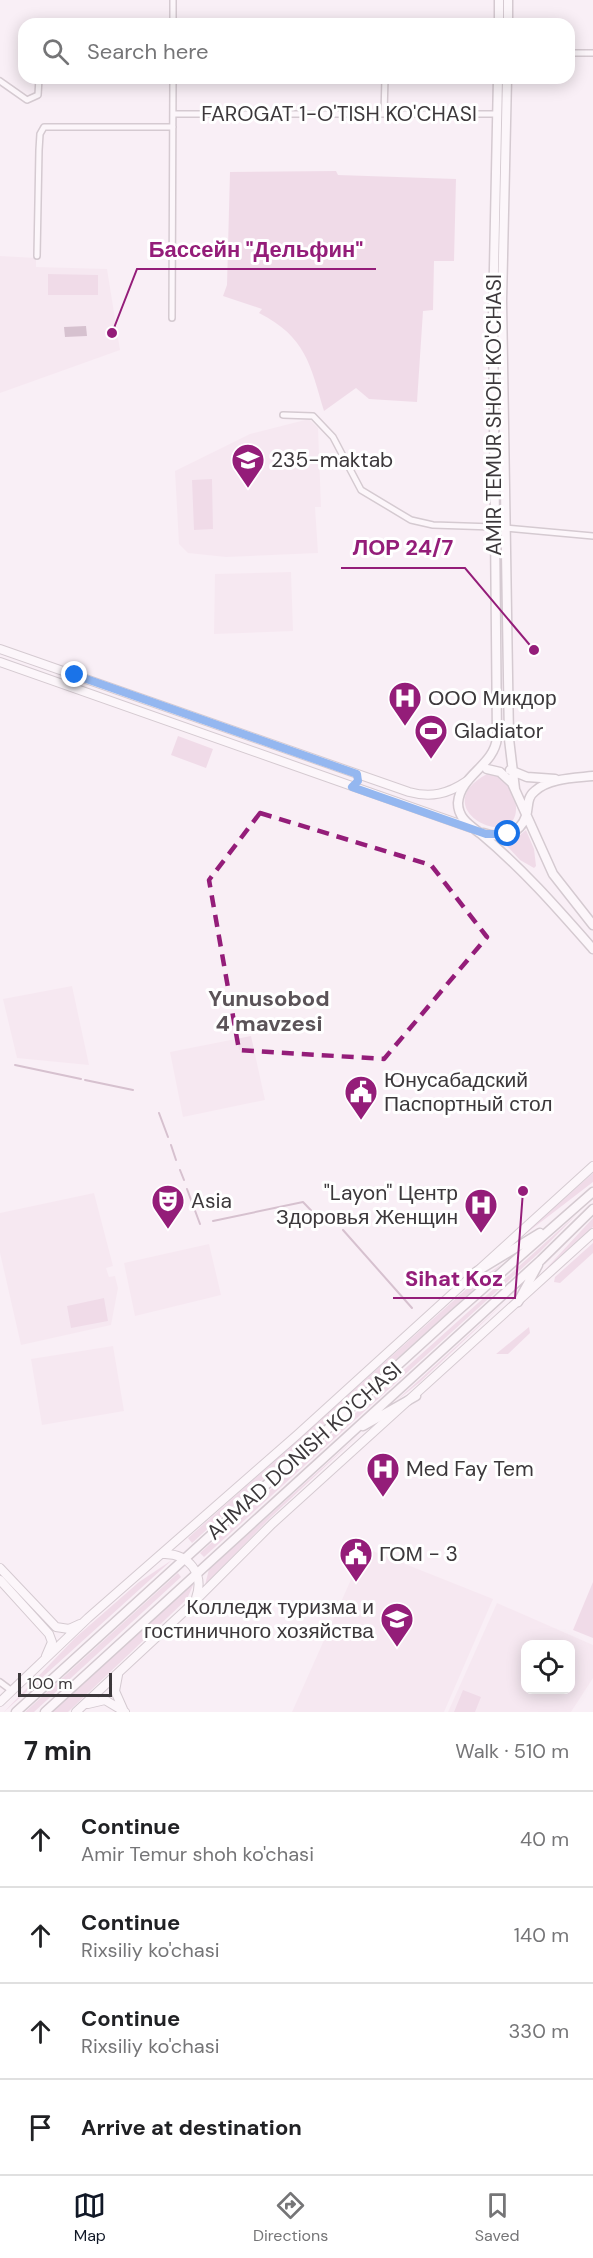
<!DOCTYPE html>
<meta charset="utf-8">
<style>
body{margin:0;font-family:"DM Sans",sans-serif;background:#f6f6f6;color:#202124}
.controls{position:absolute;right:18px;bottom:18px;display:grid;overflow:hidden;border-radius:12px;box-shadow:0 3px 15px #0003}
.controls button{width:54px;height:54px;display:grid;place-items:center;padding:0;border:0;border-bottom:2px solid #e0e0e0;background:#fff;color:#202124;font:30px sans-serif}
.scale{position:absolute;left:18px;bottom:15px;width:94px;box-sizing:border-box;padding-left:6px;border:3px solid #3c383b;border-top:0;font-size:16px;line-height:21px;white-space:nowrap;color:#3c383b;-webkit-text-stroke:4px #fff;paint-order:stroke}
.stop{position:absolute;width:18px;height:18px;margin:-14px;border:4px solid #1a73e8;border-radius:50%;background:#fff}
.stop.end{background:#1a73e8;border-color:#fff;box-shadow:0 2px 6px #0008}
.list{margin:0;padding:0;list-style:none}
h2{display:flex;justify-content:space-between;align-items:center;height:78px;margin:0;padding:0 24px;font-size:26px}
h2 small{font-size:20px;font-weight:400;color:#757577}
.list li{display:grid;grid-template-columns:39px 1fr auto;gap:18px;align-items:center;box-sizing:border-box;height:96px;padding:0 24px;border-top:2px solid #e0e0e0}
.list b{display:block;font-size:22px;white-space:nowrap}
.list p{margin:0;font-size:20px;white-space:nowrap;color:#757577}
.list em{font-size:20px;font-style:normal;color:#757577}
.icon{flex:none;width:33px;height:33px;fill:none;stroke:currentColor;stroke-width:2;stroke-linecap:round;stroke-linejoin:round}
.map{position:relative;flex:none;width:593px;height:1712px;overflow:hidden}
.search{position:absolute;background:#fff;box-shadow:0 3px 15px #0003;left:18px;right:18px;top:18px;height:66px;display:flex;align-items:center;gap:15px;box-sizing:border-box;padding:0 21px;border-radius:18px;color:#757577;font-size:22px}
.sheet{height:462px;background:#fff}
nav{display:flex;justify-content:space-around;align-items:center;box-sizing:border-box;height:84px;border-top:2px solid #e0e0e0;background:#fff;font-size:16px;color:#757577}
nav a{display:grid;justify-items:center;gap:3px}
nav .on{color:#111827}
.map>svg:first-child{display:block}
.built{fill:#f2e0ec;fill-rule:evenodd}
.green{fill:#e4c4d8}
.water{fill:#ac89a0}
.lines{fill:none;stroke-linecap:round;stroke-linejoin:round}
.stream{stroke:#ac89a0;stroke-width:2}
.street-casing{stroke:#a89ea4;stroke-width:8}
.secondary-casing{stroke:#a89ea4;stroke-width:10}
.primary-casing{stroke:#a89ea4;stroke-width:11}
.street{stroke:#fff;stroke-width:5}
.secondary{stroke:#fff;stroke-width:8}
.primary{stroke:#fff;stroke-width:8}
.route{stroke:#1a73e8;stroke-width:8}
.marked{fill:none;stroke:#941d79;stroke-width:4.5;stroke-dasharray:12 8;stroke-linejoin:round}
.labels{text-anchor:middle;stroke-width:6;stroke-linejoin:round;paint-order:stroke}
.street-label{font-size:21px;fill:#3c383b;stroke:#fff}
.poi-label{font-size:21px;fill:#3c383b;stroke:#fff;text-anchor:start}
.neighbourhood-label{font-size:22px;font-weight:bold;fill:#5b5358;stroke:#fff}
.leader{fill:none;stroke:#941d79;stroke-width:2}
.callout-dot{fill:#941d79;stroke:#fff;stroke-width:2}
.callout-label{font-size:22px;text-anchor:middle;font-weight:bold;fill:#941d79;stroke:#fff;stroke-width:6;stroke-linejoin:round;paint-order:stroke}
</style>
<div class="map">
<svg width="593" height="1712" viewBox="0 0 593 1712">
<rect width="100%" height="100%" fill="#f9eff5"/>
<path class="built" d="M0,256L36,258V267L107,269L120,350L0,393Z
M309,419L318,428L321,507H315L318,553L226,557L188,553L179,544L175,471L250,434Z
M291,572L293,631L214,634L215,574Z
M72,986L89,1065L17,1058L3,999Z
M251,1036L265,1100L183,1117L170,1052Z
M94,1193L113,1266L106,1268L109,1277L115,1276L118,1288L111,1325L21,1345L0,1253V1213Z
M209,1244L221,1295L135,1316L124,1263Z
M113,1346L124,1411L42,1425L31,1359Z
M365,1548L493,1599L444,1712H292Z
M497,1603L593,1645V1678L571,1712H448ZM526,1644H570V1690H526Z"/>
<path class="green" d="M336,171L338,175L456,179L454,261H434L433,310L423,311L417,402L369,399L356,388L324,411C310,364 306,337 259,313L262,309L223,296L227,285L230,172Z
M48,274L98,275V295H48Z
M212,479L213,529L194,530L192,480Z
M178,736L213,749L206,768L171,755Z
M487,774H497C507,782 517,797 516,810C514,852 424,808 487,774Z
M526,830L534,849L536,866L534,868L520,860L507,846Z
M593,1173V1182L511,1245Z
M576,1215L540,1252L204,1557L200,1553Z
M593,1218V1227L530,1286Z
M593,1243V1253L560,1283L554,1282L555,1277Z
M502,1264L192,1543L188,1538L471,1285Z
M104,1298L108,1321L71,1328L67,1306Z
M506,1301L419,1383L396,1401Z
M529,1327L530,1333L508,1354H496Z
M360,1434L270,1518L205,1585L209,1569Z
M172,1560L4,1712L75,1638L139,1582Z
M178,1573L181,1577L34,1712H25Z
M593,1582V1638L573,1630Z
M194,1583L187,1599L68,1712H52Z
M463,1690L481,1697L475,1712H454Z"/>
<path class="water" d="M86,326L87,336L65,337L64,327Z"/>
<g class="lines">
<path class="stream" d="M15,1065L81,1079
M85,1080L133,1090
M159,1113L168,1137
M171,1145L176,1160
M180,1170L184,1180
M187,1189L200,1224
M213,1221L303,1202L324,1224
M343,1230L412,1308"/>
<g class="street-casing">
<path id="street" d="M173,24V0
M569,53H593
M0,81L27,100L38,95L39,78
M173,114H498
M384,114L385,78
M37,256L39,150L40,134L44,127H173
M172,318L173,78
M283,415L313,416L333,437L361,490L411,520L433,525L494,527L593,536
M0,1682L12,1691"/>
</g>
<g class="secondary-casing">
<path id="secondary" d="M0,649L409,792C431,798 448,794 467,781
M0,662L471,828
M163,1554C188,1553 205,1573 196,1598
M0,1568L56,1627L69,1629L80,1624
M0,1580L49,1634L52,1642L46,1656
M118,1675L115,1691L123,1709
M0,1702L88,1618L297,1435L593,1166
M88,1704L105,1700L125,1712
M76,1712L189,1607L272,1524L593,1233"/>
</g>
<g class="primary-casing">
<path id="primary" d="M499,24V0
M508,24V0
M498,78L493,315L497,738C494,766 460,775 458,803C458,819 471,826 481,834C523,869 557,908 593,949
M507,78L502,301L509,739L515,789
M487,769L500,772L512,783L553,874L593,925
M510,770L527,777L555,779
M483,833C499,839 520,835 526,816C529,807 526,798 535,791C549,778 575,778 593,776
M476,1272L540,1233
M518,1302L538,1265
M363,1426L416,1396
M16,1712L453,1315L593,1192
M45,1712L541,1260L593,1209"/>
</g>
<use href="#street" class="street"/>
<use href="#secondary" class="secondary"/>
<use href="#primary" class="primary"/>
</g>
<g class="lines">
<path class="route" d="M75,675L357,774L358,781L352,787L486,834H508"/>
</g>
<path d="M0 0H593V1712H0ZM260,813L431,865L487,937L384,1059L239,1050L209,880Z" fill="#f9eff5" fill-opacity=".55" fill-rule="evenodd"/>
<path class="marked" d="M260,813L431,865L487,937L384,1059L239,1050L209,880Z"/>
<defs>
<g id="school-pin" transform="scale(1.725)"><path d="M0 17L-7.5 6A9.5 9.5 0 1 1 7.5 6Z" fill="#941d79" stroke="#fff"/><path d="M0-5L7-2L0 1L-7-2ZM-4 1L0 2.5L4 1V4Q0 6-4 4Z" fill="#fff"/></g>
<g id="hospital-pin" transform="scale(1.725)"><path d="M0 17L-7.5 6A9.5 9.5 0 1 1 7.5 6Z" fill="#941d79" stroke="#fff"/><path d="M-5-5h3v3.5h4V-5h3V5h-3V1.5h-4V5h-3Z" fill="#fff"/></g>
<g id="stadium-pin" transform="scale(1.725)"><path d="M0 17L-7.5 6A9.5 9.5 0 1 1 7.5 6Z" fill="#941d79" stroke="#fff"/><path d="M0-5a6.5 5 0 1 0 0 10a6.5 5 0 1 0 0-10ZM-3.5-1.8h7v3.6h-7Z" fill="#fff"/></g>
<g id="civic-pin" transform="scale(1.725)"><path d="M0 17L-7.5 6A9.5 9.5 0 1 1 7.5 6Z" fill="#941d79" stroke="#fff"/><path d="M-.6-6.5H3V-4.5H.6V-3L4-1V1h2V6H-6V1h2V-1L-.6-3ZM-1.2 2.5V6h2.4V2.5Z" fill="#fff"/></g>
<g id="theatre-pin" transform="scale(1.725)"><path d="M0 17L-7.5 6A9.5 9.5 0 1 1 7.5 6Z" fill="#941d79" stroke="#fff"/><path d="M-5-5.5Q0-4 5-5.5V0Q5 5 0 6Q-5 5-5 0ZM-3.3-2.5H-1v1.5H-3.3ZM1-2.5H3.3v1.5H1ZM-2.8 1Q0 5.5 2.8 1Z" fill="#fff"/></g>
<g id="university-pin" transform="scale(1.725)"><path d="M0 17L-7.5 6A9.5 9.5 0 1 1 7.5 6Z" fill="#941d79" stroke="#fff"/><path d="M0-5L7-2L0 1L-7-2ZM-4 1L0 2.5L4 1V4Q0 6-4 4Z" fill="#fff"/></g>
</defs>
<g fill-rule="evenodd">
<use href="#school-pin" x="248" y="460"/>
<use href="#hospital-pin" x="405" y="698"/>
<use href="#stadium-pin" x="431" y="731"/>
<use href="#civic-pin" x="361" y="1092"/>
<use href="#theatre-pin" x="168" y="1201"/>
<use href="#hospital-pin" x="481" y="1205"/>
<use href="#hospital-pin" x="383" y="1469"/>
<use href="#civic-pin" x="356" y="1554"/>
<use href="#university-pin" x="397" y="1619"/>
</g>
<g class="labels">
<g class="street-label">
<text x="339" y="121">FAROGAT 1-O'TISH KO'CHASI</text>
<text transform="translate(494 415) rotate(-90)" y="7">AMIR TEMUR SHOH KO'CHASI</text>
<text transform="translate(304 1451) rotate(-42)" y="7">AHMAD DONISH KO'CHASI</text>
</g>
<g class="poi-label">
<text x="271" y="467">235-maktab</text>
<text x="428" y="705">ООО Микдор</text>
<text x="454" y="738">Gladiator</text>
<text x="384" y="1087">Юнусабадский<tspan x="384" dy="24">Паспортный стол</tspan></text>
<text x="458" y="1200" text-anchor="end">"Layon" Центр<tspan x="458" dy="24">Здоровья Женщин</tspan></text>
<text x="191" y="1208">Asia</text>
<text x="406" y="1476">Med Fay Tem</text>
<text x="379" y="1561">ГОМ - 3</text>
<text x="374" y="1614" text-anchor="end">Колледж туризма и<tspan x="374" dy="24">гостиничного хозяйства</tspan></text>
</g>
<g class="neighbourhood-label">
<text x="269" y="1006">Yunusobod<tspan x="269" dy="25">4 mavzesi</tspan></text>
</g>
</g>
<path class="leader" d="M112 333L137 269H376M534 650L465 568H341M523 1191L515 1298H393"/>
<g class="callout-dot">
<circle cx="112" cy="333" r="6"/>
<circle cx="534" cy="650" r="6"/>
<circle cx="523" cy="1191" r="6"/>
</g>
<g class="callout-label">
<text x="256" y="257">Бассейн "Дельфин"</text>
<text x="403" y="555">ЛОР 24/7</text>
<text x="454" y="1286">Sihat Koz</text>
</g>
</svg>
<div class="controls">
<button><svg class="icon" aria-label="locate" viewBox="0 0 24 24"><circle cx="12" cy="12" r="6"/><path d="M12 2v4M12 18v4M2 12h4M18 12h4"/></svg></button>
</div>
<div class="scale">100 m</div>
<div class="stop" style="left:508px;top:834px"></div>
<div class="stop end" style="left:75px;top:675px"></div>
<div class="search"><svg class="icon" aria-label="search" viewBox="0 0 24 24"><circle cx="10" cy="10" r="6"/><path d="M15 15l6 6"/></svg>Search here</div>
</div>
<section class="sheet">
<h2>7 min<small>Walk · 510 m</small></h2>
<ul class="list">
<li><svg class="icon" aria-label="ahead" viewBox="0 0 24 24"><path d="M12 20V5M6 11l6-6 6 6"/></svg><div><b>Continue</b><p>Amir Temur shoh ko'chasi</p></div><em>40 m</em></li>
<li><svg class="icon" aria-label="ahead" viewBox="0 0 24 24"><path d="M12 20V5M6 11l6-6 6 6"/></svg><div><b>Continue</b><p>Rixsiliy ko'chasi</p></div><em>140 m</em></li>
<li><svg class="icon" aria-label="ahead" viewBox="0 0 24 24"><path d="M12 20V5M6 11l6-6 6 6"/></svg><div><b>Continue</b><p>Rixsiliy ko'chasi</p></div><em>330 m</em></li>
<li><svg class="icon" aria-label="arrive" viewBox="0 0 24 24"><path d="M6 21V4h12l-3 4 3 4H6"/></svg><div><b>Arrive at destination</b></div></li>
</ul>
</section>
<nav>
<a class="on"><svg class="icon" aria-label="map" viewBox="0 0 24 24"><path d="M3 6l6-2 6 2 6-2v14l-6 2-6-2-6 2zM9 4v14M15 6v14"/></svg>Map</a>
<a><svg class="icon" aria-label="directions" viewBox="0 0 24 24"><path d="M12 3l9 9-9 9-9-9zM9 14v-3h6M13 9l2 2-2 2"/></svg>Directions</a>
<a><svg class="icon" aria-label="saved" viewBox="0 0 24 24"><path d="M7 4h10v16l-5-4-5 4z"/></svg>Saved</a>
</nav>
